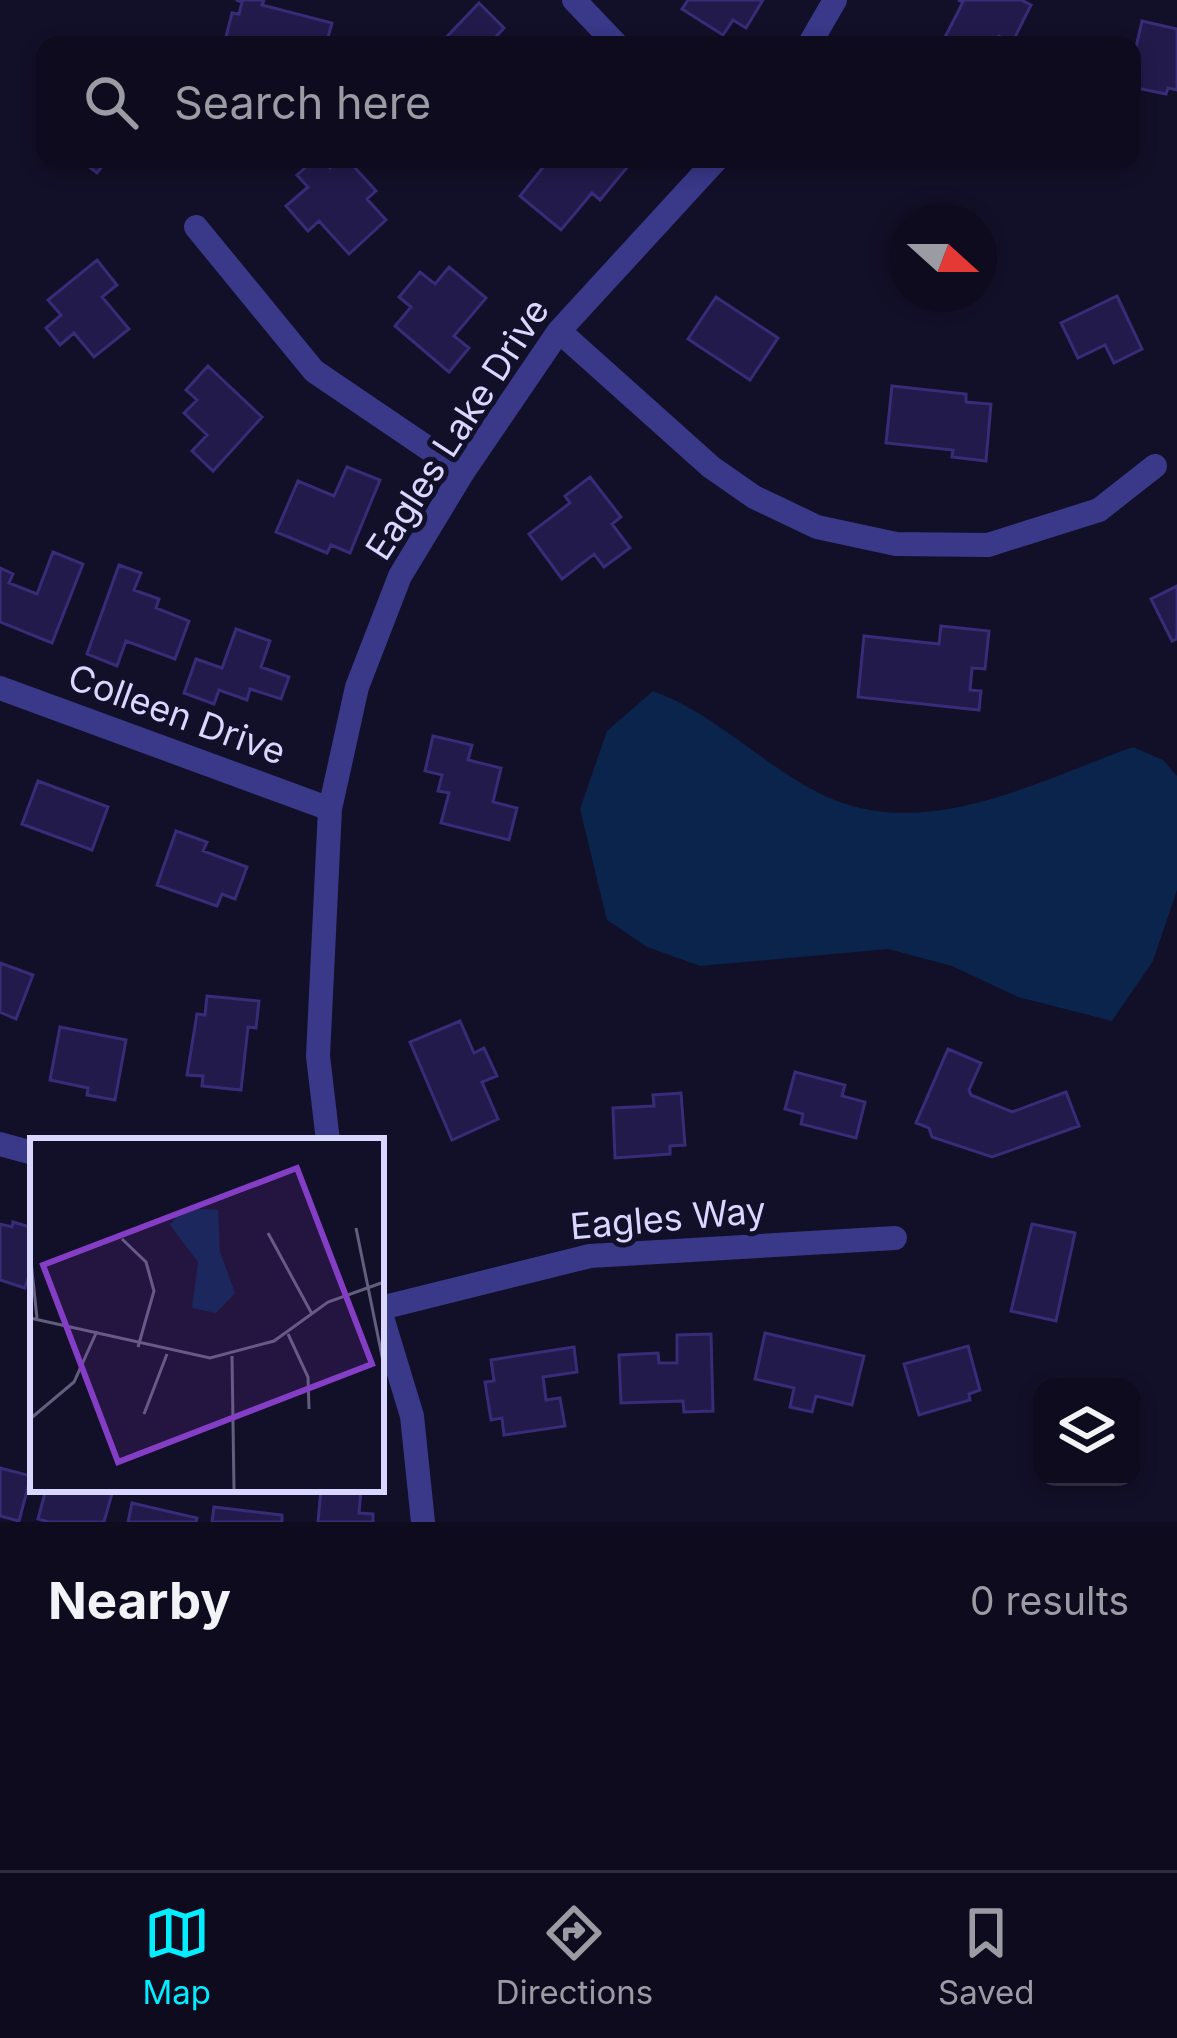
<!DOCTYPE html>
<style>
body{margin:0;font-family:Inter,sans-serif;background:#171427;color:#f1f3f6}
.controls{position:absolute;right:36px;bottom:36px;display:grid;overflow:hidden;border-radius:24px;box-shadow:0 6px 18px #0003}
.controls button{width:108px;height:108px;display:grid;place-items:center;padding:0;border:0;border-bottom:3px solid #2e2b3c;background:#0e0b1e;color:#f1f3f6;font:60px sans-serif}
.compass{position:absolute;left:889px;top:204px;width:108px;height:108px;border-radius:50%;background:#0e0b1e;box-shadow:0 6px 18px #0003;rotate:111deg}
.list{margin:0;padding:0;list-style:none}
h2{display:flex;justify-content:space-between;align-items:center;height:156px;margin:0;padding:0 48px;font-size:51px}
h2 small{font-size:39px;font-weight:400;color:#9b9ba4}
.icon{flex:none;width:66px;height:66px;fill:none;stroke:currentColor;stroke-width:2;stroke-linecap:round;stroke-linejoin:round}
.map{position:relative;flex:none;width:1177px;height:1522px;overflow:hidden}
.search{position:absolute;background:#0e0b1e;box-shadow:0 6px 18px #0003;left:36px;right:36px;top:36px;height:132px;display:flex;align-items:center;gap:30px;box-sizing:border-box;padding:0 42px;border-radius:24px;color:#9b9ba4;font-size:45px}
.sheet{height:348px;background:#0e0b1e}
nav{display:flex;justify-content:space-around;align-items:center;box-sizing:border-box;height:168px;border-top:3px solid #2e2b3c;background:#0e0b1e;font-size:33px;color:#9b9ba4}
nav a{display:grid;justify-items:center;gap:6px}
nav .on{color:#02edff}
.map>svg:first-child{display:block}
.water{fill:#0a244c}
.building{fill:#221a4a;stroke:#382b77;stroke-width:3}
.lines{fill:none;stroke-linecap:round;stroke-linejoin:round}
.minor{stroke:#393889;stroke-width:24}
.labels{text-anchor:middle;stroke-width:10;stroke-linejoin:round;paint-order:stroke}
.street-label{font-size:36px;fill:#d9d6ff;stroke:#120f28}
.inset-road{fill:none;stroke:#625f7e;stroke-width:3}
.view{fill:#843dc5;fill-opacity:0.15;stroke:#843dc5;stroke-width:6}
.inset-edge{fill:none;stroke:#d9d6ff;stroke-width:6}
</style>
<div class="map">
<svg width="1177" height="1522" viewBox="0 0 1177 1522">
<rect width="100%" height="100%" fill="#120f28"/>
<path class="water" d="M653,691C714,713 759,762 817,792C920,846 1034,782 1133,747L1163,760L1177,776V890L1153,961L1112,1021L1018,997L952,966L888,949L700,966L647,947L607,920L580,809L607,731Z"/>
<path class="building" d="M236,0H264L262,5L332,23L326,45H224L232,13L239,14L242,2Z
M688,0H763L746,28L733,20L723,35L682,9Z
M958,0H1021L1031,5L1012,43L999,36L995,45H945L942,43L963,2Z
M479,3L504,28L488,45H439Z
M1142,21L1177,29V90L1168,88L1166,94L1132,87V65Z
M79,159H108L97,173Z
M315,159H322L330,168L340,159H347L376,191L367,199L386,220L349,254L319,221L308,231L286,206L308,187L297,175Z
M537,159H634L600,200L592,193L561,230L520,196L544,166Z
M97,260L117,285L102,297L129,329L94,357L74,333L60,345L46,328L61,315L48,300Z
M449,267L486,298L454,336L469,348L449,372L395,326L411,307L399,297L420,272L435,284Z
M1117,296L1142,349L1114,363L1105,345L1078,358L1061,323Z
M716,297L778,338L750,380L688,339Z
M208,366L262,417L213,471L192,451L207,435L184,413L197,400L186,390Z
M892,386L966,394V402L991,404L986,461L952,457L953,450L886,443Z
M347,467L380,480L350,553L331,545L327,553L276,532L298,481L334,496Z
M590,477L621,517L612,524L630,548L604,567L594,554L562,579L529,534L570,503L565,496Z
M53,552L83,564L52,643L0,622V568L13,574L9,583L37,594Z
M119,565L141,573L134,590L159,599L156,608L189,621L175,659L126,641L117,666L87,654Z
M1177,586V639L1172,641L1151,599Z
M941,626L989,631L985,669L972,668L970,690L981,691L979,710L858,697L864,636L939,644Z
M236,629L270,641L261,667L289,677L281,699L250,689L247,700L219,690L214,704L184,693L196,659L222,668Z
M433,736L472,745L468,760L501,768L493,802L517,808L509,840L441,823L449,793L438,791L442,775L425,771Z
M38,781L108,807L92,850L22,824Z
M176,831L207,842L203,851L247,867L235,899L222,894L217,906L157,885Z
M0,963L33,975L16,1019L0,1012Z
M207,996L259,1001L256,1028L248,1027L241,1090L202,1086L203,1076L187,1075L197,1014L205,1015Z
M460,1021L474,1053L484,1048L497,1076L482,1082L498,1119L452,1140L410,1042Z
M60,1027L126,1040L115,1100L87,1095L88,1088L50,1080Z
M948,1049L981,1063L969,1090L971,1095L1012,1112L1066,1092L1079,1126L992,1157L932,1137L929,1128L916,1123Z
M795,1072L845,1085L842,1096L865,1102L856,1138L801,1124L803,1114L785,1109Z
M681,1093L685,1145L670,1146V1154L615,1158L613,1108L654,1106L653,1095Z
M13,1222L33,1228V1262L25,1288L0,1280V1224L12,1227Z
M1032,1224L1075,1233L1056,1321L1011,1311Z
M765,1333L864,1356L852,1405L816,1396L812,1412L790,1407L794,1388L755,1379Z
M711,1334L713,1411L684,1412L683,1401L621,1403L619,1355L658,1353L659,1363H677V1335Z
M968,1346L980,1390L969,1394L970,1400L919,1415L904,1364Z
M574,1347L577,1372L543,1377L546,1400L560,1398L565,1426L504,1435L502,1418L491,1420L485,1382L494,1381L491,1360Z
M0,1468L31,1476L19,1521L0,1516Z
M46,1489H109L113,1490L104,1522H49L38,1519Z
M321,1489L361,1490L359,1513L373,1514V1522H318Z
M132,1503L197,1518L196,1522H128Z
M214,1507L282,1515V1522H212Z"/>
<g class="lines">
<path class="minor" d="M574,0L617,45
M809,45L835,0
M196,227L314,371L463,472
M559,331L711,467L754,497L817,527L896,544L988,545L1099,510L1155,466
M0,688L330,809
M328,1141L318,1056L330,809L357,687L400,576L463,472L559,331L717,159
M0,1144L33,1153
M381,1308L590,1256L895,1238
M381,1314L412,1416L423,1522"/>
</g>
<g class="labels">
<g class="street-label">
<text transform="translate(457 429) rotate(-57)" y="13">Eagles Lake Drive</text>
<text transform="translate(177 714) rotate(20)" y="13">Colleen Drive</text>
<text transform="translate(668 1218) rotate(-5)" y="13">Eagles Way</text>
</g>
</g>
<g transform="translate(30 1138)">
<rect width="354" height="354" fill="#120f28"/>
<path d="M153,70L188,72L190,114L205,155L186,175L162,170L168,124L140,87Z" fill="#0a244c"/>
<path class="inset-road" d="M326,90L354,228M238,95L282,176M92,101L116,124L124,153L108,209M0,114L7,180M0,180L180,220L244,203L298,164L354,144M258,196L278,239L279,271M202,218L204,352M114,276L137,216M0,281L44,244L67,193M90,354H325"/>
<path class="view" d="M267,30L342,226L88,324L13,127Z"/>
<rect width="354" height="354" class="inset-edge"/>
</g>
</svg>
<div class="controls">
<button><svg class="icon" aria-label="layers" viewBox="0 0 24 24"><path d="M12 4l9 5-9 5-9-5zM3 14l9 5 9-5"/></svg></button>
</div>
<svg class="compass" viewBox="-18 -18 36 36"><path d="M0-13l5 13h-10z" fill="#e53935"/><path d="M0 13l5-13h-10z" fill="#9b9ba4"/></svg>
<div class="search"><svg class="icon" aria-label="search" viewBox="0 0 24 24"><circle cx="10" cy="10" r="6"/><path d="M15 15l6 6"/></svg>Search here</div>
</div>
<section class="sheet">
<h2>Nearby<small>0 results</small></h2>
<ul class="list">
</ul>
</section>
<nav>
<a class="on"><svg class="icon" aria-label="map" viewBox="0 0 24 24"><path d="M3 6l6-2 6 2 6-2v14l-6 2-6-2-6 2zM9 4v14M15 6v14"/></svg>Map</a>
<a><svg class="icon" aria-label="directions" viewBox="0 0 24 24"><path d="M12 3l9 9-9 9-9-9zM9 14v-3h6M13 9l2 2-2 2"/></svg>Directions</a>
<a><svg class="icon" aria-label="saved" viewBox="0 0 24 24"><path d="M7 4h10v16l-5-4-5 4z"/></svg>Saved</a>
</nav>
